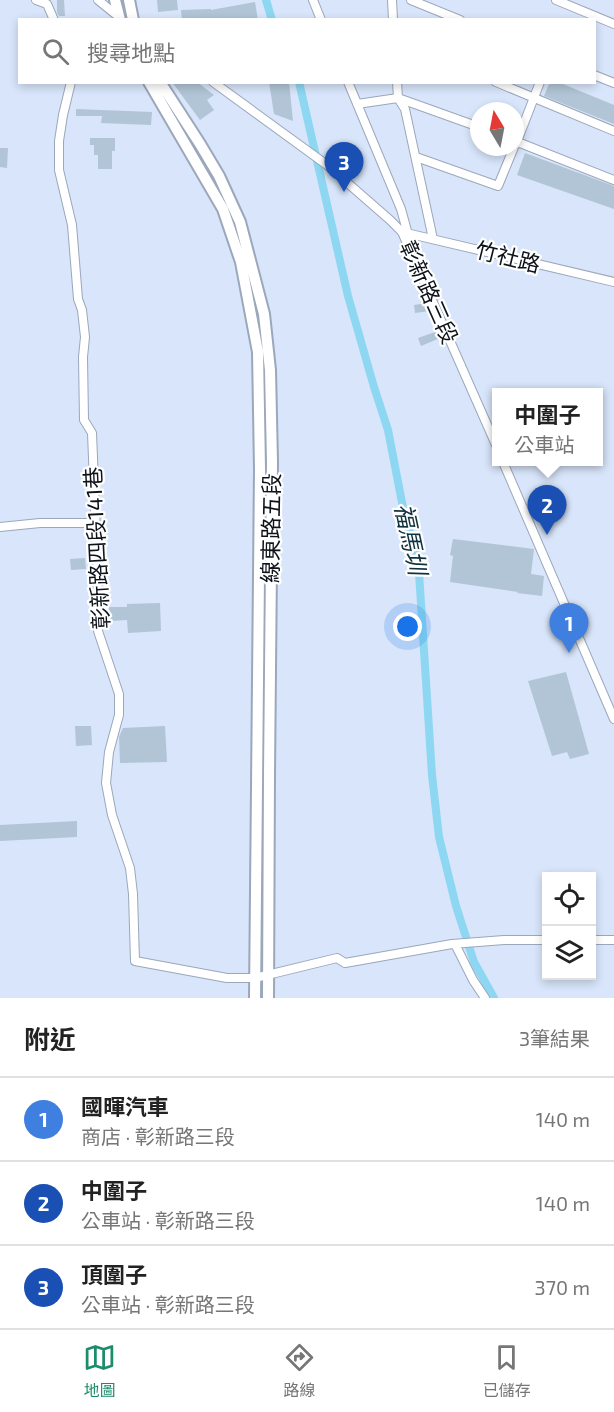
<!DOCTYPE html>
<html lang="zh-TW">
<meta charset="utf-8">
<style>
body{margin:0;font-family:"Exo 2","Noto Sans TC",sans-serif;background:#f6f6f6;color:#222}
.controls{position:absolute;right:18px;bottom:18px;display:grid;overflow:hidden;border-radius:0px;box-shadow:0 3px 9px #0003}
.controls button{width:54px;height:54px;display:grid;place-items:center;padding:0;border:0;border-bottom:2px solid #e0e0e0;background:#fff;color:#222;font:30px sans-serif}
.compass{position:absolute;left:470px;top:102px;width:54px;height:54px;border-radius:50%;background:#fff;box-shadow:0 3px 9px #0003;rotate:350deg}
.you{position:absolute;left:408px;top:627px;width:21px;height:21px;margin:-15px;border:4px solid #fff;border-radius:50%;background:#1a73e8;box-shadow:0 0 0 9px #1a73e833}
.badge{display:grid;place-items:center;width:39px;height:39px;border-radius:50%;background:#1d8c6b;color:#fff;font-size:20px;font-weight:700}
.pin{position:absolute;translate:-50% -50px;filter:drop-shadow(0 2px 3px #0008)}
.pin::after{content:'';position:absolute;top:32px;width:21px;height:18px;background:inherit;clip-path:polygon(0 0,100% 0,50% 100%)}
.popup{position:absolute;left:492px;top:388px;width:111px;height:78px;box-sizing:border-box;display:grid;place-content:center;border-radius:0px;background:#fff;filter:drop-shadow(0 2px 4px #0005);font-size:20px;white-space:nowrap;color:#767676}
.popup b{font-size:22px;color:#222}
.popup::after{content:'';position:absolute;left:50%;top:100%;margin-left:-12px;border:12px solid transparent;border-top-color:#fff}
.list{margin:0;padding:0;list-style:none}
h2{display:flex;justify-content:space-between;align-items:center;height:78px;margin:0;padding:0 24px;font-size:26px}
h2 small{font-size:20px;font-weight:400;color:#767676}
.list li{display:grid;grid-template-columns:39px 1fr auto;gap:18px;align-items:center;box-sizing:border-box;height:84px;padding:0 24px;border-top:2px solid #e0e0e0}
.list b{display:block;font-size:22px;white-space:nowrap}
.list p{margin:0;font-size:20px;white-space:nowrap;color:#767676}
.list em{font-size:20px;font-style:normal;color:#767676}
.icon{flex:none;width:33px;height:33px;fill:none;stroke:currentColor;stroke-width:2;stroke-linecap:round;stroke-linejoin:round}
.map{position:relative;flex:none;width:614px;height:998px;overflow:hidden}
.search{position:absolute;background:#fff;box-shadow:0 3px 9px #0003;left:18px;right:18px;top:18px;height:66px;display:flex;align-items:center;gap:15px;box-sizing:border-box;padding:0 21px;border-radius:0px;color:#767676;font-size:22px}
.sheet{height:330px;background:#fff}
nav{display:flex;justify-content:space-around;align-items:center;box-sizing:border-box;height:84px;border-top:2px solid #e0e0e0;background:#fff;font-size:16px;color:#767676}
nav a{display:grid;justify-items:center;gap:3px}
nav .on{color:#1d8c6b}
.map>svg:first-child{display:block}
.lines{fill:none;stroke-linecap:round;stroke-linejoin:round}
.canal{stroke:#8dd7f2;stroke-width:8}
.building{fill:#b1c5d6}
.minor-casing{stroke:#9ba7bb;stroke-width:10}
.major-casing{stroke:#9ba7bb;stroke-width:14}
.minor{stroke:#fff;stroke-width:8}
.major{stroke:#fff;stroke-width:10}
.labels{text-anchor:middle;stroke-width:4.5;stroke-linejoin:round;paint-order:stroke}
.street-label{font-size:22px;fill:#0e131a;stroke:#fff}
.water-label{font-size:24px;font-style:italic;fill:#0f323e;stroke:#fff}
</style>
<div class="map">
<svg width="614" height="998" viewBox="0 0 614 998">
<rect width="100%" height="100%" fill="#d8e5fa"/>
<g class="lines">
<path class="canal" d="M266,0L272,20
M299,82L348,296L374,387L388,430L405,518L418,557L432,775L439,837L456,906L474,962L494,998"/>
</g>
<path class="building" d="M57,0H64L65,16H59L57,12Z
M157,0H177L178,10L158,12Z
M255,2L258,20H182L181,10L211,9V10Z
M172,82H197L214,95L207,100L214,110L200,120Z
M269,82H289L293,121L274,114Z
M550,82H558L614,105V124L544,96Z
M76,109L152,112L151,125L101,123L102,116H76Z
M90,138H115V151H112V169H98V155H94V145H90Z
M0,148H8L7,168L0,167Z
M525,153L614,186V209L517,175Z
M427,303L430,311L415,313L414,305Z
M438,331L440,338L421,346L418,338Z
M453,539L534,549L531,574L544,576L542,596L517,593L518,592L450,582L453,556L450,555Z
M85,558L86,569L71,570L70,559Z
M160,603L161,631L128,633L127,620L110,621L109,607H127V604Z
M566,672L589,754L570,759L567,752L552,756L528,681Z
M75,726H91L92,745L76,746Z
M165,726L167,762L120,763L119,737L123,728Z
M77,821V837L0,841V825Z"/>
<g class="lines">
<g class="minor-casing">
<path id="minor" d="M36,0L47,4L54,20
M98,0L119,17
M313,0L321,20
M392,0L393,20
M411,0L460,20
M556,0L614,24
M594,75L614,83
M71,82L63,115L59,141V170L72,225L78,299L82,310L85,337L83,357L84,420L92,433L98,583L96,604L98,631L119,694V715L109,752L106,783L112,815L130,868L133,894L135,961L227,978H255L337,958L345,963L452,944L504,940H546
M213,82L327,165L390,220L402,232L496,445
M348,82L401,209L409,238
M397,82L398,98L405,109L433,239
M496,82L614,131
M357,104L398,98L479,127
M515,141L614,180
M516,144L540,82
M416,157L498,186L514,147
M402,232L614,282
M503,462L614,719
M0,527L40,523H95
M592,940H614
M455,944L473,980L485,998"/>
</g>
<g class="major-casing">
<path id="major" d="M115,0L120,20
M129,0L133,20
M149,82L223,209L241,262L258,352L260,469L255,998
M160,82L200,144L219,176L240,222L264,314L270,370L272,462L269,774L268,998"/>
</g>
<use href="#minor" class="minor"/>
<use href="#major" class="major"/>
</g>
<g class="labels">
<g class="street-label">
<text transform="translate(508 257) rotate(14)" y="8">竹社路</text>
<text transform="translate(429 292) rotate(66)" y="8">彰新路三段</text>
<text transform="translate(271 528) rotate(-89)" y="8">線東路五段</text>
<text transform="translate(97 548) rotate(-93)" y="8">彰新路四段141巷</text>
</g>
<g class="water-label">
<text transform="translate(410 539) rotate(78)" y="8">福馬圳</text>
</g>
</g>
</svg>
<div class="controls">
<button><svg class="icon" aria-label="locate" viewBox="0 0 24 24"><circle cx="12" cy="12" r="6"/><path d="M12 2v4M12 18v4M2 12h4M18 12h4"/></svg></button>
<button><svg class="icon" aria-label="layers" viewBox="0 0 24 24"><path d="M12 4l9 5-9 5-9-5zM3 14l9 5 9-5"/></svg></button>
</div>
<svg class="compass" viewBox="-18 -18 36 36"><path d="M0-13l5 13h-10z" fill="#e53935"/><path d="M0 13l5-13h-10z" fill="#767676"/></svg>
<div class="you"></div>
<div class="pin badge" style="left:569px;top:653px;background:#3f7fe0">1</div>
<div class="pin badge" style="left:547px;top:535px;background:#1a4fb4">2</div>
<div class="popup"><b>中圍子</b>公車站</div>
<div class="pin badge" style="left:344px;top:192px;background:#1a4fb4">3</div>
<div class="search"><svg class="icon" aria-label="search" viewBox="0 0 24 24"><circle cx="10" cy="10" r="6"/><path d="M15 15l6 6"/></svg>搜尋地點</div>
</div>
<section class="sheet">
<h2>附近<small>3筆結果</small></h2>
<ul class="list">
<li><span class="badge" style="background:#3f7fe0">1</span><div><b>國暉汽車</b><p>商店 · 彰新路三段</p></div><em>140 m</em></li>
<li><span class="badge" style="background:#1a4fb4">2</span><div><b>中圍子</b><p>公車站 · 彰新路三段</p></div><em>140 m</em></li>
<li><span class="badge" style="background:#1a4fb4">3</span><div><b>頂圍子</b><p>公車站 · 彰新路三段</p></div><em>370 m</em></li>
</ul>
</section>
<nav>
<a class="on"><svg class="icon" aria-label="map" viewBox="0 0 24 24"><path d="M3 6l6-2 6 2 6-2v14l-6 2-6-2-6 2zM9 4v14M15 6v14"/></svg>地圖</a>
<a><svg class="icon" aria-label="directions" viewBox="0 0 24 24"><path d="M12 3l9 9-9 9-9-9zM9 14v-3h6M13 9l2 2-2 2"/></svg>路線</a>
<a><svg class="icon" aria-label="saved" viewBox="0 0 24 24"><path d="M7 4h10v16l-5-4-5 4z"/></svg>已儲存</a>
</nav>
